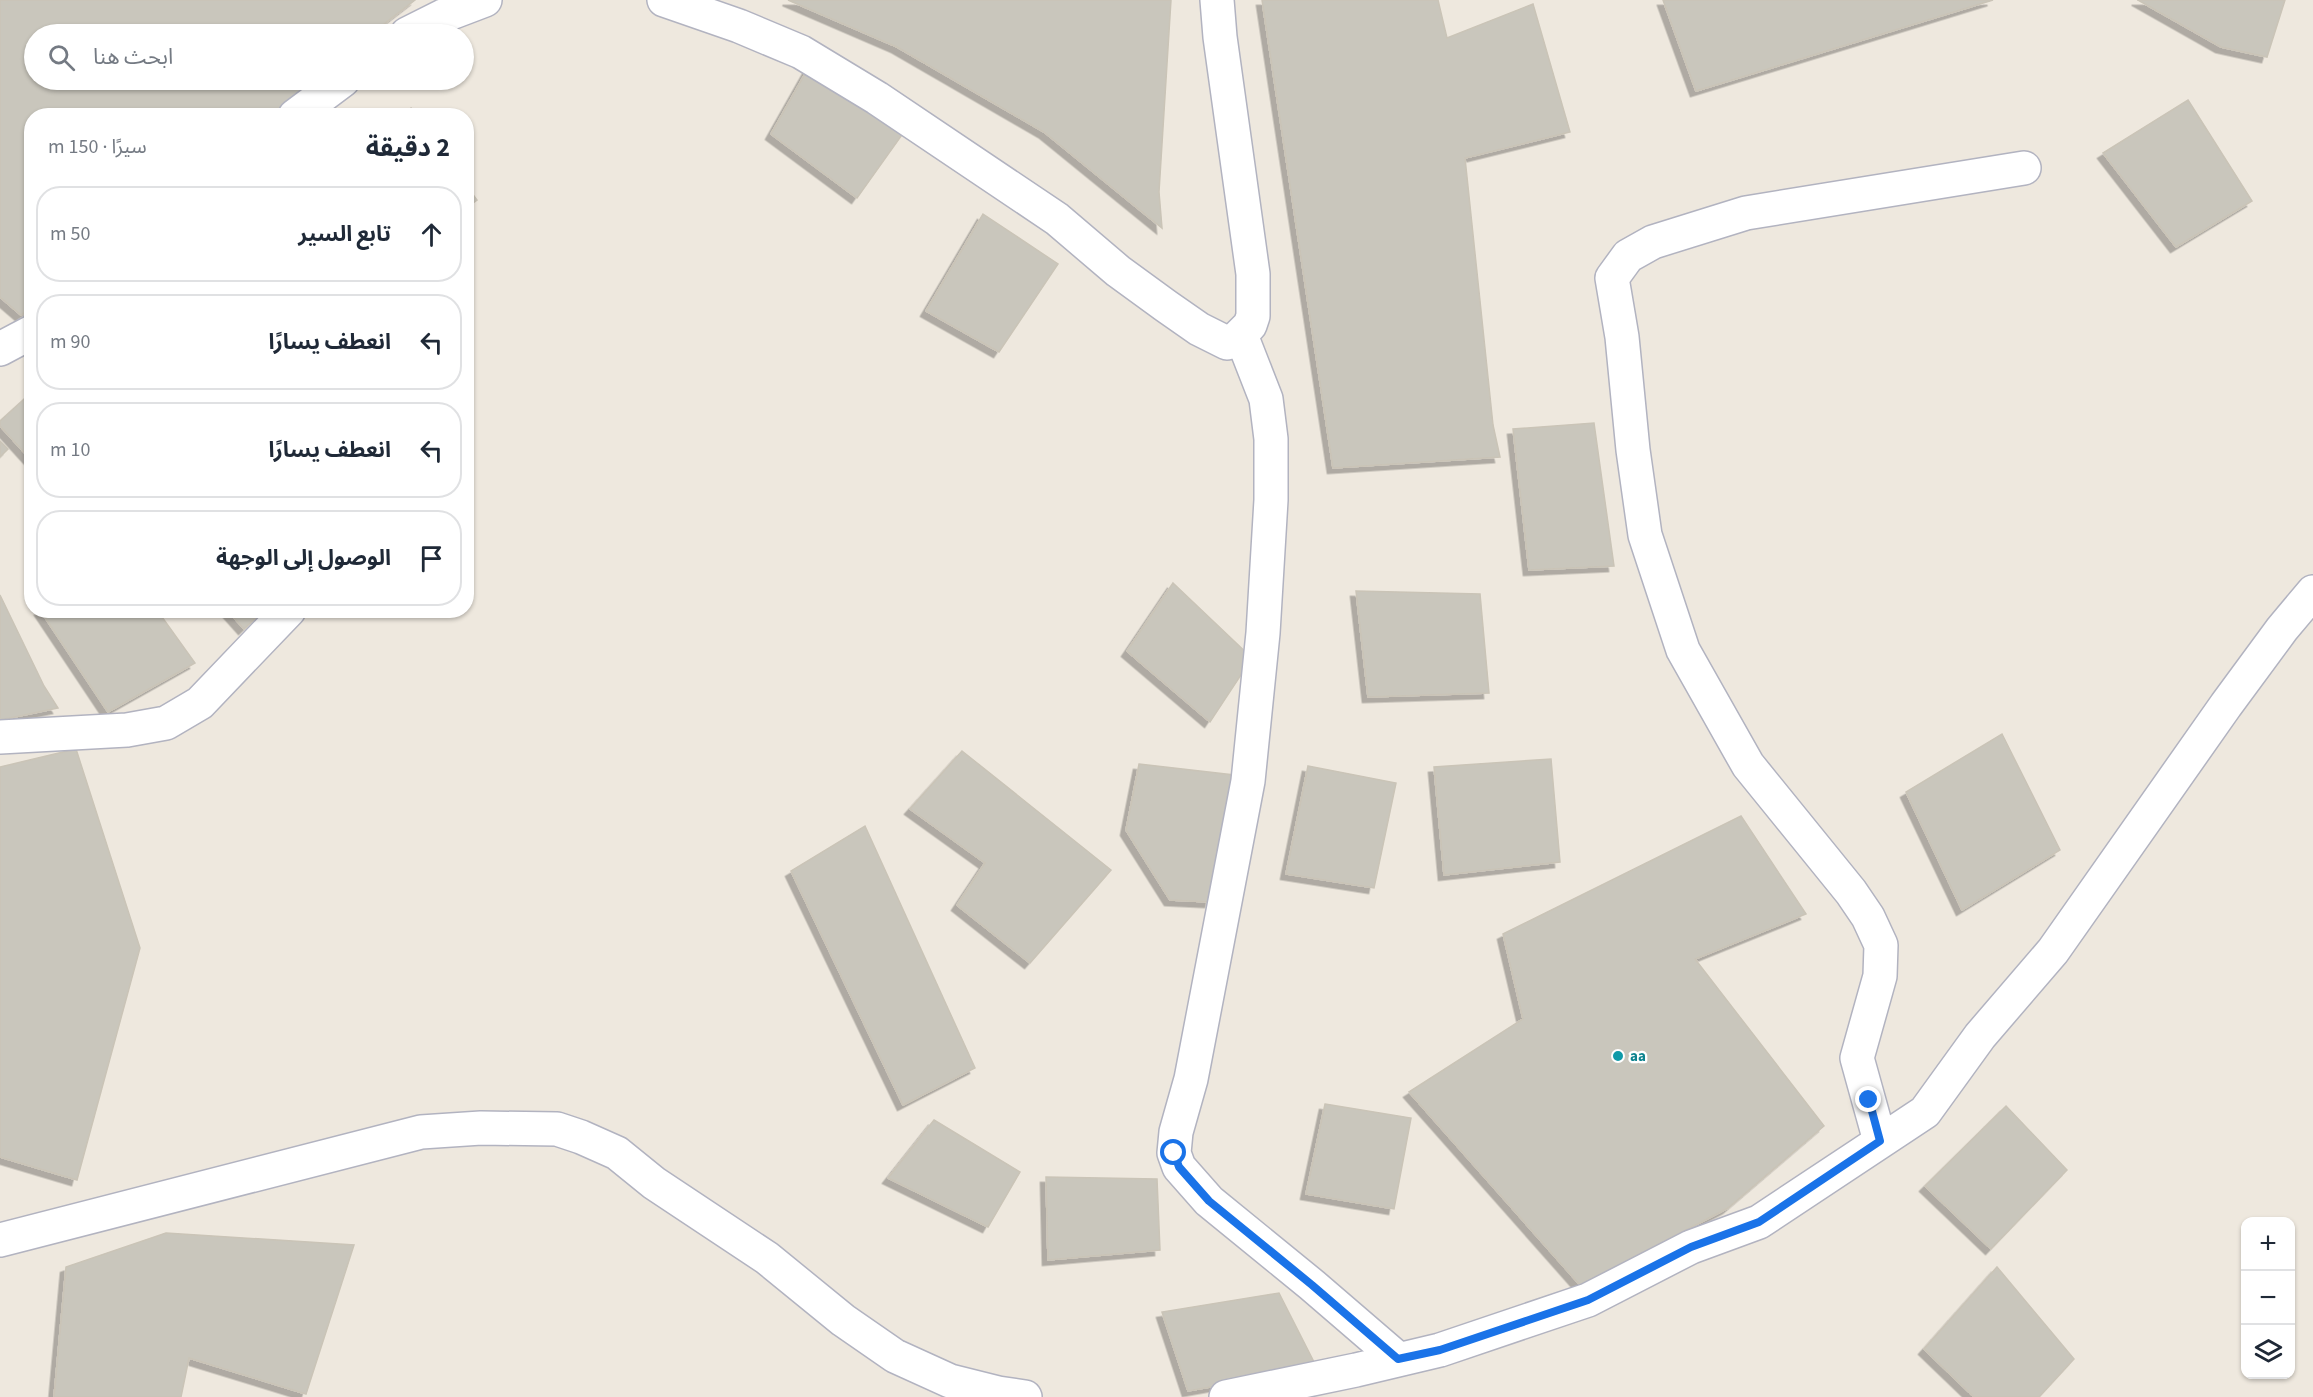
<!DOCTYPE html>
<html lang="ar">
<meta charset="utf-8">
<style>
body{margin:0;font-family:"Source Sans 3","Noto Sans Arabic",sans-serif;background:#f2f2f3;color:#1f2937;direction:rtl}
.controls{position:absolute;right:18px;bottom:18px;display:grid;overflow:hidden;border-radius:12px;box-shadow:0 2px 4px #0004}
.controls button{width:54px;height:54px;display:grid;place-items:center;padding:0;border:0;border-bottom:2px solid #e0e1e3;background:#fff;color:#1f2937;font:30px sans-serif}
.stop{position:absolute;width:18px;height:18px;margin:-14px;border:4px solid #1a73e8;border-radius:50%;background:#fff}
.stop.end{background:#1a73e8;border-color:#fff;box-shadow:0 2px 6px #0008}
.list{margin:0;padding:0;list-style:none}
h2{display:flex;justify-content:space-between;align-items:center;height:78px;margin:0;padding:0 24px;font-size:26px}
h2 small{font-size:20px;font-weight:400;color:#747a83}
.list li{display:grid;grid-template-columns:39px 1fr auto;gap:18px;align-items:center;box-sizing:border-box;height:96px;margin:0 12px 12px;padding:0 12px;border:2px solid #e0e1e3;border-radius:24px}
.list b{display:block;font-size:22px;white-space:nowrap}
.list em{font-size:20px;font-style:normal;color:#747a83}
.icon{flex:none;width:33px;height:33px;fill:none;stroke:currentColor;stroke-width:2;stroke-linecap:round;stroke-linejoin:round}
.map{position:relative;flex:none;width:2313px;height:1397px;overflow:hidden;direction:ltr}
.search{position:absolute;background:#fff;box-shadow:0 2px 4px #0004;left:24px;top:24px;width:450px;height:66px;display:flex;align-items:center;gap:15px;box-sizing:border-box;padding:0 21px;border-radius:33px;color:#747a83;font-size:22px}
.panel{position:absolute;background:#fff;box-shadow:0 2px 4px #0004;left:24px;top:108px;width:450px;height:510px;border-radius:24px;direction:rtl}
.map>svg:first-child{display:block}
.building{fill:#c9c6bc;stroke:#cac4b7;stroke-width:1.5;filter:url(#shadow)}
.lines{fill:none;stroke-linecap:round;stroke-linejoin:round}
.minor-casing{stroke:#b2b3c0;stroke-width:36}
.minor{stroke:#fff;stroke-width:33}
.route{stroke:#1a73e8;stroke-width:8}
.culture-dot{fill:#0f9aa8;stroke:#fff;stroke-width:2}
.labels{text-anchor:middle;stroke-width:4.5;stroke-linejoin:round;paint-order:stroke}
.culture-label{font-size:15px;font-weight:bold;fill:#0d838f;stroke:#fff;text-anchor:start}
</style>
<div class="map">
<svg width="2313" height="1397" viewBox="0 0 2313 1397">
<defs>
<filter id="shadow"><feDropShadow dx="-5.5" dy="5.5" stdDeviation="0" flood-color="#0004"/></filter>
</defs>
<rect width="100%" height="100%" fill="#eee8de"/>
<path class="building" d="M0,0H415L371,34H34V80H315L270,116H32V307L21,315L0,297Z
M788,0H1171L1159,192L1162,228L1044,132L897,47Z
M1262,0H1438L1447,38L1533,4L1570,132L1465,158L1493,425L1500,457L1333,468Z
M1663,0H1993L1696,91Z
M2138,0H2137H2285L2267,57L2221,47Z
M810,65L904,132L857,198L771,134Z
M2188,100L2252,201L2176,247L2103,153Z
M411,108L416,116H401Z
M466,185L477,200L466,208Z
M983,214L1058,264L999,352L926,311Z
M32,392V461L0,426V421Z
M1594,423L1614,566L1529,570L1513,429Z
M0,441L8,449L0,457Z
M1173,583L1252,658L1210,722L1127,651Z
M1356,591L1480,594L1489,693L1368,697Z
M0,595L44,686L58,708L0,720Z
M40,610H157L195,663L108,712Z
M227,610H264L244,629Z
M2002,734L2060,850L1962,910L1906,792Z
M76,749L140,948L77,1180L0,1157V767Z
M962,751L1111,870L1030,963L957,905L985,863L910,809Z
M1551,759L1560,862L1444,875L1434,767Z
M1139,764L1234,775L1210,902L1170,900L1126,830Z
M1308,766L1396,783L1374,888L1286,874Z
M1741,816L1806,914L1695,959L1824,1126L1728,1208L1580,1285L1409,1092L1523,1019L1503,934Z
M865,826L975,1068L903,1105L791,871Z
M1325,1104L1411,1118L1394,1209L1306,1194Z
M2006,1106L2067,1170L1991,1249L1925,1186Z
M934,1120L1020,1172L988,1227L888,1178Z
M1046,1177L1157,1179L1160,1250L1048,1260Z
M166,1233L354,1245L306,1394L189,1358L181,1397H54L66,1267Z
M1997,1267L2074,1359L2039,1397H1974L1924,1349Z
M1279,1293L1317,1368L1188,1391L1162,1312Z"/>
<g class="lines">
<g class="minor-casing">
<path id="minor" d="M664,0L739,26L801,52L877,98L1057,219L1118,271L1166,306L1199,329L1227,343L1235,340L1250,325L1253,316V274L1220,37L1217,0
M407,34L443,16L485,0
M295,116L343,80
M1241,335L1266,399L1271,439V500L1263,633L1248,781L1191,1079L1176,1132L1174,1153L1179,1167L1209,1201L1312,1285L1398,1359
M0,349L32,332
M0,737L127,730L166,723L200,703L289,610
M1880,1141L1857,1058L1880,976L1881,945L1868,917L1851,892L1748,765L1683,650L1645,535L1633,450L1622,337L1612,278L1628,256L1653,242L1746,213L2024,168
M0,1240L421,1132L481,1128L557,1129L581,1137L617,1153L654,1183L767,1258L843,1320L895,1356L950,1381L998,1393L1025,1397
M1226,1397L1356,1370L1440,1350L1588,1300L1691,1247L1759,1222L1925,1112L1980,1036L2053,951L2226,705L2282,629L2313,592"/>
</g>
<use href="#minor" class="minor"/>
</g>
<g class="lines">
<path class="route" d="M1174,1153L1179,1167L1209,1201L1312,1285L1398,1359L1440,1350L1588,1300L1691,1247L1759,1222L1880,1141L1869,1100"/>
</g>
<circle class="culture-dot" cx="1618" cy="1056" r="6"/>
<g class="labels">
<g class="culture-label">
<text x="1630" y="1061">aa</text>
</g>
</g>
</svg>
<div class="controls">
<button>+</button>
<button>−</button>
<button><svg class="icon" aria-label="layers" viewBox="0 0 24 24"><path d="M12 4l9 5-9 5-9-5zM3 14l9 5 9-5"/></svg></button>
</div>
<div class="stop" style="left:1174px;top:1153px"></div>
<div class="stop end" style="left:1869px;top:1100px"></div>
<div class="search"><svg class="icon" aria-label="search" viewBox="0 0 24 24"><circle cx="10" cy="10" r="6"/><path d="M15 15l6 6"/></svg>ابحث هنا</div>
<section class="panel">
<h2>2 دقيقة<small>سيرًا · 150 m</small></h2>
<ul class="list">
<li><svg class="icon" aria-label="ahead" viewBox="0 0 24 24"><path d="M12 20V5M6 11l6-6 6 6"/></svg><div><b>تابع السير</b></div><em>50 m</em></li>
<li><svg class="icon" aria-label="left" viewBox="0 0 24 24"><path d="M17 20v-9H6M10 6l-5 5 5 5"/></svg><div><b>انعطف يسارًا</b></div><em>90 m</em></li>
<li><svg class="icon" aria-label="left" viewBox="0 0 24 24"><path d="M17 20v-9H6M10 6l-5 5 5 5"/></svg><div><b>انعطف يسارًا</b></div><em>10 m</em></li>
<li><svg class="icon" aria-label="arrive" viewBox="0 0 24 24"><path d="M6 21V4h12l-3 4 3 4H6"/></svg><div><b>الوصول إلى الوجهة</b></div></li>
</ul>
</section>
</div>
